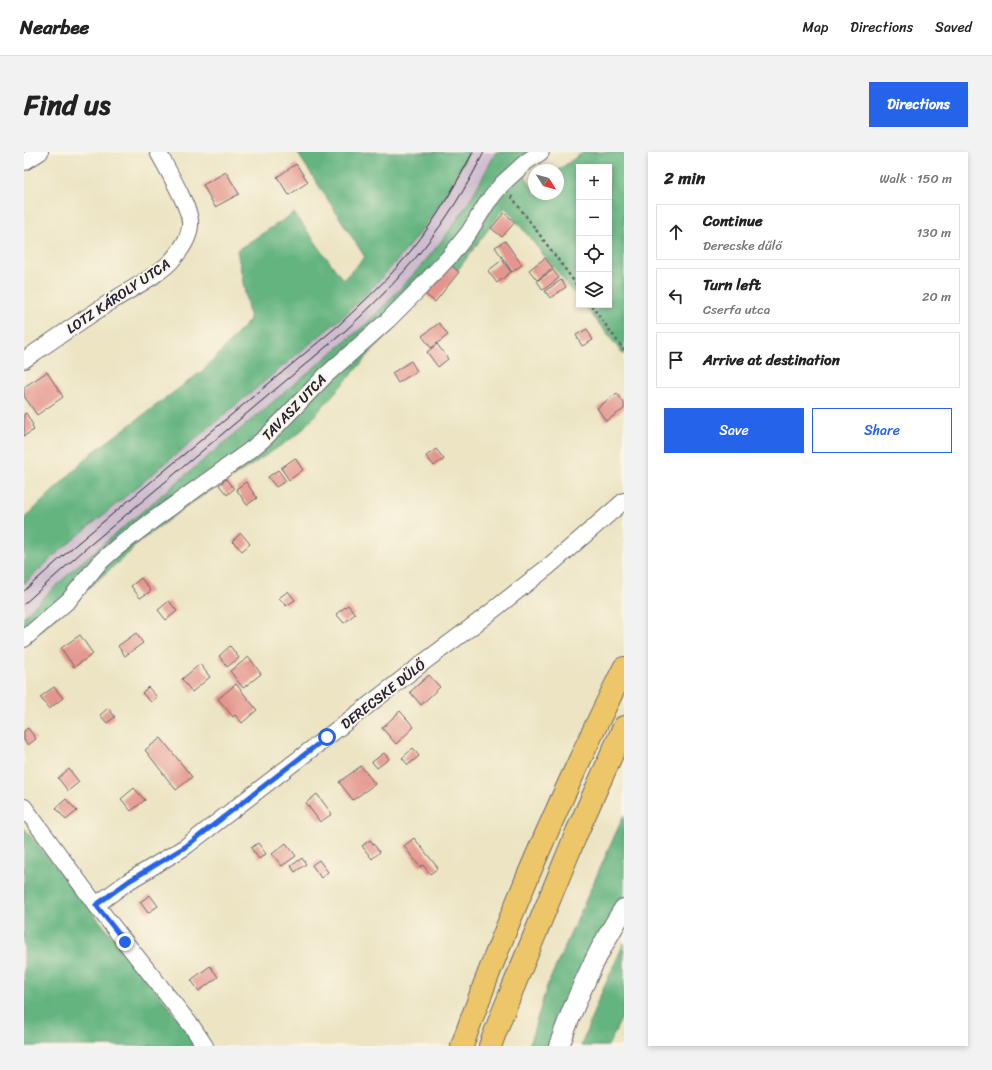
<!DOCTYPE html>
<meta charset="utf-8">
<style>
body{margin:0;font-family:Sriracha,sans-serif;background:#f2f2f2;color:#222}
.controls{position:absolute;right:12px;top:12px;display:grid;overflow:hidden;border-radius:0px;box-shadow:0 2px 6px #0003}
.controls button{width:36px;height:36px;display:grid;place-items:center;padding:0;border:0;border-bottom:1px solid #e0e0e0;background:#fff;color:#222;font:20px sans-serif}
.compass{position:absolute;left:504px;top:12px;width:36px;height:36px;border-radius:50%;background:#fff;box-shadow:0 2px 6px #0003;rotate:127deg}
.stop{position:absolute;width:12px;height:12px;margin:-9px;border:3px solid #2563eb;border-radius:50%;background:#fff}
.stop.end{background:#2563eb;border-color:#fff;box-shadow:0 1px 4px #0008}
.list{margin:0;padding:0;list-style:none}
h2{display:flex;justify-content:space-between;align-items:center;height:52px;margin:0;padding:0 16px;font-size:17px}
h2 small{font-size:13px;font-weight:400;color:#767676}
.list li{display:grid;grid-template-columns:26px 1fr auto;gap:12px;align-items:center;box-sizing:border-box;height:56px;margin:0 8px 8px;padding:0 8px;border:1px solid #e0e0e0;border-radius:0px}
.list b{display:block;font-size:15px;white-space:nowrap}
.list p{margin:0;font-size:13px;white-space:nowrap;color:#767676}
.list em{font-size:13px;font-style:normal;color:#767676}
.actions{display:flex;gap:8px;padding:12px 16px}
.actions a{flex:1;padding:9px 0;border:1px solid #2563eb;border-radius:0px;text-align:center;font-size:14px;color:#2563eb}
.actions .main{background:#2563eb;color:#fff}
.icon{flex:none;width:22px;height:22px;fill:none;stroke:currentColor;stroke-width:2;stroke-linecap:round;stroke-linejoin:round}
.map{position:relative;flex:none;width:600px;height:894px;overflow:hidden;border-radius:0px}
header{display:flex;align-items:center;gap:24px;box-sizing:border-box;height:56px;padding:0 20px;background:#fff;border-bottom:1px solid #e0e0e0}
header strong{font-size:19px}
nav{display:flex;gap:22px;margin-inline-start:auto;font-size:14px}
.intro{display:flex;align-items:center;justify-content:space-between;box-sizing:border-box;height:96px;padding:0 24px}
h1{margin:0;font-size:28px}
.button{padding:10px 18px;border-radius:0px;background:#2563eb;color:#fff;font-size:14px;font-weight:700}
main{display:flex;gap:24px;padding:0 24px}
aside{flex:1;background:#fff;border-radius:0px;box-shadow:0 2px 6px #0003}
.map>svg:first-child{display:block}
.industrial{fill:#cfbdce}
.forest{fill:#64b47f;stroke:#436b5d}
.building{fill:#e4958d}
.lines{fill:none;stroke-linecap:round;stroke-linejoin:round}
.minor-casing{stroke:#69666b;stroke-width:18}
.tertiary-casing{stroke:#69666b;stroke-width:22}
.motorway-casing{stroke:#69666b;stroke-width:24}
.path{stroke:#69666b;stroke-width:2.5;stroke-dasharray:3 3;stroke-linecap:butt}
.minor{stroke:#fff;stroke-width:16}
.tertiary{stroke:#fff;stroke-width:20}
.motorway{stroke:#ecc669;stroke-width:22}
.tram{stroke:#22223b;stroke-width:1}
.route{stroke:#2563eb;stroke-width:5}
.labels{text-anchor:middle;stroke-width:4;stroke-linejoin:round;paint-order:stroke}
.street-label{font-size:14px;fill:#22223b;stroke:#fcf5e5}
</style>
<header>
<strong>Nearbee</strong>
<nav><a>Map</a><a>Directions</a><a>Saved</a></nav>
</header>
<div class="intro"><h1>Find us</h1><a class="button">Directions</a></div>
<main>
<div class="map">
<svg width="600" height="894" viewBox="0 0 600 894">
<rect width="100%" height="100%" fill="#fcf5e5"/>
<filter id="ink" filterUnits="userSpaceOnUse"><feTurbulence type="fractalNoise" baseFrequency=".025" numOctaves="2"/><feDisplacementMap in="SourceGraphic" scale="8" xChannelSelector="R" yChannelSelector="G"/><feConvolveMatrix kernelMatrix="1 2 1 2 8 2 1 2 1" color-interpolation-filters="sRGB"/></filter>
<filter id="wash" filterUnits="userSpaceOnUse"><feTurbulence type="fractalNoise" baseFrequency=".012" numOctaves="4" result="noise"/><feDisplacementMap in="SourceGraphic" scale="16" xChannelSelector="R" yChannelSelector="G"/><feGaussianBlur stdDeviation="0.9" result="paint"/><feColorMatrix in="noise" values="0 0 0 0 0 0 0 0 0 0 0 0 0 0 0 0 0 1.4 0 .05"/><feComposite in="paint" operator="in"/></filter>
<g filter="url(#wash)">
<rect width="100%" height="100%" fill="#ece4c3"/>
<path class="industrial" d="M445,0H472L443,52L432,68L413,95L373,141L342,172L52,415L0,464V432L32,402L322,162L345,138L388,91L408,64L425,38Z"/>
<path class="forest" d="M273,0H445C428,32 411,62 388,90C368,116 345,139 322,162L32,402L0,432V367L68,301L181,217L226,168L213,98L270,61L319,128L341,105Z
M472,0H505L498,19L508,35L510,34V42H534V18L560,0H600V203L560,153H585V15H555V147L481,55L433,119L427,111L274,282L229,312L164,353L108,395L109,397L0,493V464L52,415L342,172C379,135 416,96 444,51C454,34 463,17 472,0Z
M600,663V750L531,894H505L523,834Z
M0,676L177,894H0Z
M600,791V861L584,894H557L573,851Z"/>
<g id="blocks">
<path class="building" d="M272,12L284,30L265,43L253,25Z
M202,20L215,42L191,55L179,33Z
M480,61L491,70L478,85L467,76Z
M481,89L498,113L488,120L471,95Z
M521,106L529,116L513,128L505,118Z
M478,108L487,120L473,131L464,119Z
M426,112L435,120L411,150L401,142Z
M529,118L535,126L519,138L513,129Z
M537,128L542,135L526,146L521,139Z
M415,171L424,183L407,196L398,184Z
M563,177L569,188L558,194L552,183Z
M413,192L424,207L414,215L403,200Z
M387,209L393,219L374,231L368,221Z
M23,220L39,245L13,263L0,244V235Z
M593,241L600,251V257L582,269L573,256Z
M2,261L9,273L8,274L10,278L0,284V262Z
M412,297L420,307L410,314L402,304Z
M271,306L279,318L265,328L257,316Z
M254,318L262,329L252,335L244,325Z
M202,327L210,337L203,343L195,333Z
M222,330L233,346L223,353L212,337Z
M217,381L226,392L218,399L208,389Z
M117,426L127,439L116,446L107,434Z
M264,439L271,448L262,454L255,446Z
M145,449L153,459L142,468L134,458Z
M324,453L331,462L320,471L312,462Z
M112,481L119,491L101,504L94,494Z
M56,483L69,502L50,515L37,496Z
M206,494L215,506L203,515L195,504Z
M225,505L237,522L219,536L206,519Z
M176,512L186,525L168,540L158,527Z
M405,523L416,535L397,553L386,540Z
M212,532L233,558L218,571L211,563L209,565L194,547Z
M30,535L39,546L25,557L16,545Z
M124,535L133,545L127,550L118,541Z
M84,556L91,565L83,571L76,563Z
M376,559L390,575L372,592L358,576Z
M4,576L12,587L4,593L0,588V579Z
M137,586L168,625L152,638L121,598Z
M389,596L395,604L384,613L378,606Z
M360,601L365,607L353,616L348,610Z
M337,614L351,632L329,648L315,630Z
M45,617L55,630L44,639L34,626Z
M110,636L121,648L107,659L97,647Z
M293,642L308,662L296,670L282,651Z
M42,647L53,659L42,668L32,656Z
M390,686L414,716L406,722L399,713L396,715L380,694Z
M346,688L356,700L348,707L338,694Z
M234,691L242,702L235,707L227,696Z
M262,691L272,704L258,714L248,702Z
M278,706L282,712L271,720L267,714Z
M295,708L304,720L297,726L288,713Z
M126,743L134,754L124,761L116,750Z
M186,814L194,825L175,839L167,828Z"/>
</g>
</g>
<g filter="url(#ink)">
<use href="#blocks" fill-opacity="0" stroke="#69666b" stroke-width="1"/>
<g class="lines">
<g class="minor-casing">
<path id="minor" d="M0,10L16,0
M0,208C29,188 58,168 88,149C105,138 137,122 149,107C158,97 167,83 166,69C165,54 142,15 134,0
M0,487L45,448L75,411L92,396L129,368L225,299L242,285L302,223L364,168L396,136L427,103L445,80L463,51L478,32L502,10L517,0
M0,655L72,753L169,876L181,894
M72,753L105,729L161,695L400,510L458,467L525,414L600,349"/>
</g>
<g class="tertiary-casing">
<path id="tertiary" d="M535,894C552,846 573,799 600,757"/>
</g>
<g class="motorway-casing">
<path id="motorway" d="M438,894C483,765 539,639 600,516
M466,894L477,865L553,680L600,575"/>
</g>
<path class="path" d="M487,44L555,136
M567,153L600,198"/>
<use href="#minor" class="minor"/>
<use href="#tertiary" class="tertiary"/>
<use href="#motorway" class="motorway"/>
<path class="tram" d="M0,439L49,395L316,172C336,153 357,134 375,113C405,79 428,40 449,0
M0,452L60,398L321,179C379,126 425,72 460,0"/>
</g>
</g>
<g class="lines" filter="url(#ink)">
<path class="route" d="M101,790L72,753L105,729L161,695L303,585"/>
</g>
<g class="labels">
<g class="street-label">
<text transform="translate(94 144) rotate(-34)" y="5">LOTZ KÁROLY UTCA</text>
<text transform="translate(270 255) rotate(-46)" y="5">TAVASZ UTCA</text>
<text transform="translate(359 542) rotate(-38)" y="5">DERECSKE DŰLŐ</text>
</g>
</g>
</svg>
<div class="controls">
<button>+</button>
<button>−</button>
<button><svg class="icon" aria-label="locate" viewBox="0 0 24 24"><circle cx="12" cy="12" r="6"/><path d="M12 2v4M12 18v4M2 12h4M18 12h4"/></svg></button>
<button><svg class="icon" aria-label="layers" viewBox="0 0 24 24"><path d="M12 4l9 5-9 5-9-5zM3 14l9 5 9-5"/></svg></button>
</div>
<svg class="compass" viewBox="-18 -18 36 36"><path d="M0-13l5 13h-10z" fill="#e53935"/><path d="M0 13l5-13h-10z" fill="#767676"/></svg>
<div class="stop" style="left:303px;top:585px"></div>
<div class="stop end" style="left:101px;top:790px"></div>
</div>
<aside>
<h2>2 min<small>Walk · 150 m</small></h2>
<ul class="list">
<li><svg class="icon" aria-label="ahead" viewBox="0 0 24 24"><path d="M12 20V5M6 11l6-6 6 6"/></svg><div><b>Continue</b><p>Derecske dűlő</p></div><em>130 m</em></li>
<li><svg class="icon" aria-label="left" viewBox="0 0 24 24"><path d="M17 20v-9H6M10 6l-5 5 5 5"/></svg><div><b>Turn left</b><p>Cserfa utca</p></div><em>20 m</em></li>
<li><svg class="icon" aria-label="arrive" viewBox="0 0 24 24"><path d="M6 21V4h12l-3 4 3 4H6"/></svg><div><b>Arrive at destination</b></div></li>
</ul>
<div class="actions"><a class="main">Save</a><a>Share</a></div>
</aside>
</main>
